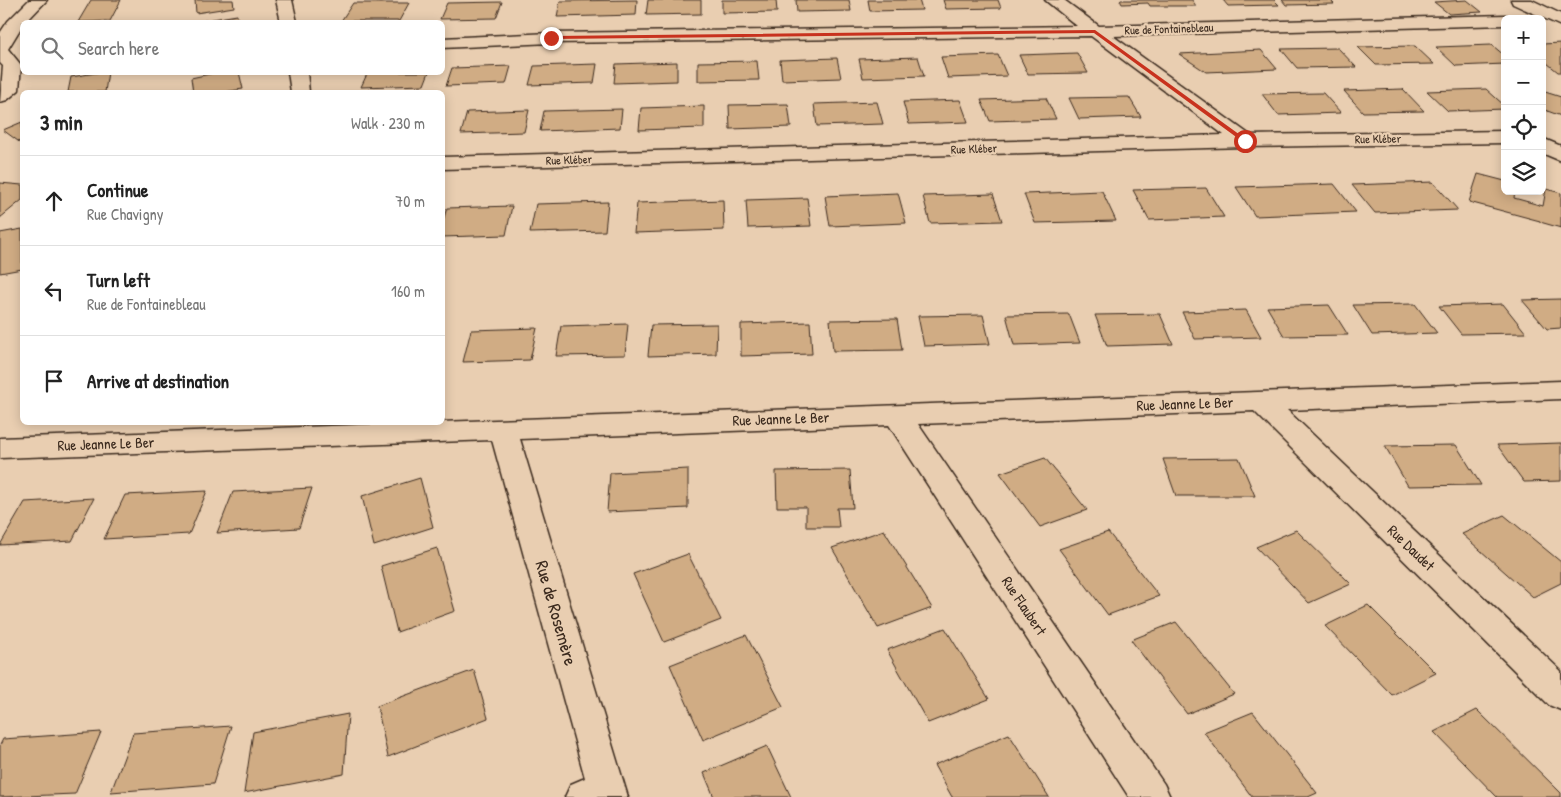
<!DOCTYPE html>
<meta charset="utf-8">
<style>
body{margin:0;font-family:"Patrick Hand",sans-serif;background:#f6f6f6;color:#222}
.controls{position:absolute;right:15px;top:15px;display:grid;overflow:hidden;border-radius:8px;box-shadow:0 2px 12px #0003}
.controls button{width:45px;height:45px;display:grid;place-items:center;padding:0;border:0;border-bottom:1px solid #e0e0e0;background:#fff;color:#222;font:25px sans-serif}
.stop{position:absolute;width:15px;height:15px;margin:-11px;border:4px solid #c8321e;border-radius:50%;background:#fff}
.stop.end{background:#c8321e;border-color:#fff;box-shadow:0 1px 5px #0008}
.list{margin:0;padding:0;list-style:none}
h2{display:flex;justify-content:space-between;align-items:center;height:65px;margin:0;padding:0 20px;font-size:21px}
h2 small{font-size:16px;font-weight:400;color:#767676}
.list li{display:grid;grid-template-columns:32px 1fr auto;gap:15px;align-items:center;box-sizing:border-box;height:90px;padding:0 20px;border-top:1px solid #e0e0e0}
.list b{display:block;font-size:19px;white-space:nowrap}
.list p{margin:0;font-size:16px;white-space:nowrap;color:#767676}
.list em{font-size:16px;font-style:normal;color:#767676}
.icon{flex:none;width:28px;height:28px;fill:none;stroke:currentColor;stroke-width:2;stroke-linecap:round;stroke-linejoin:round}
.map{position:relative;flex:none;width:1561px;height:797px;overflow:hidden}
.search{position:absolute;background:#fff;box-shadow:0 2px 12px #0003;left:20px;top:20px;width:425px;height:55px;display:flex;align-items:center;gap:12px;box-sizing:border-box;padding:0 18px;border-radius:8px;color:#767676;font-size:19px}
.panel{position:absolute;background:#fff;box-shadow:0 2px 12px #0003;left:20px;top:90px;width:425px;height:335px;border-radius:8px}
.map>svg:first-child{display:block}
.building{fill:#d0ac84;stroke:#3b2a1e}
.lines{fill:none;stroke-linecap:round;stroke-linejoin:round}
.minor-casing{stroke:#3b2a1e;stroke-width:3}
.minor{fill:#e9ceb1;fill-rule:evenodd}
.route{fill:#c8321e}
.labels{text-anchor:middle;stroke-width:4.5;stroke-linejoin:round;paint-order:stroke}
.far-street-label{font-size:12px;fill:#3b2a1e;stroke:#e9ceb1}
.street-label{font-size:15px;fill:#3b2a1e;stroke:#e9ceb1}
.near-street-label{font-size:18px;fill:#3b2a1e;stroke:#e9ceb1}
</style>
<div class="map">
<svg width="1561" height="797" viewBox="0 0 1561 797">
<rect width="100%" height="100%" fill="#e9ceb1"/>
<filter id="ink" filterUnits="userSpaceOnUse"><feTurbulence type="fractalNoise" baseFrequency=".02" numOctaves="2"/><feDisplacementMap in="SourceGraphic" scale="10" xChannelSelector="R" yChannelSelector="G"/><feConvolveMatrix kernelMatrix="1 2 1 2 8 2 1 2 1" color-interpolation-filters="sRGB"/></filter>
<g filter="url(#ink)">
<path class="building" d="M91,0H121L110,21L78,22Z
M195,0H233L234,7L196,13Z
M637,0L636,15L557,17L560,1Z
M648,0H701V14L646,15Z
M722,0H776L777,12L722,13Z
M796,0H849L851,11L797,12Z
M868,0H919L922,10L870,11Z
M943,0H998L1001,8L946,9Z
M1120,0H1192L1196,6H1150L1148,3L1122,4Z
M1223,0H1274L1279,5L1228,6Z
M1282,0H1330L1334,4L1286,5Z
M1467,0L1482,12L1449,14L1434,2Z
M502,2L496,18L440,19L447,3Z
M353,3H409L399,21H341Z
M237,15L238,22H195Z
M1561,43V72H1558L1542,59V44Z
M1492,45L1505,56V64L1456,66L1436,47Z
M1415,46L1434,64L1376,65L1358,47Z
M1338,48L1356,67L1297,68L1281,49Z
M1261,50L1277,69L1206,72L1179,54Z
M1077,53L1088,73L1028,74L1019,55Z
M998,55L1007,76L948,78L941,57Z
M918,57L924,76L863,78L859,59Z
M837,58L841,78L782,80L780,60Z
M757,61L759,80L698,81V62Z
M677,62V81L614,83L616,64Z
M597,64L594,83L529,85L534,66Z
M511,66L506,84L446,86L452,68Z
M102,72H108L105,92H68L71,77Z
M219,72H239L243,89L224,92H193L191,78Z
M368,72H429L424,85L361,87Z
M1403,89L1424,111L1363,112L1344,91Z
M1486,89L1505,106V109L1448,111L1427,91Z
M1542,91L1561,97V116L1542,109Z
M1323,93L1341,113L1278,115L1262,94Z
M1129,97L1141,117L1079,119L1069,98Z
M1046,98L1056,119L990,121L981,100Z
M960,100L968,122L909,124L903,102Z
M877,102L883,124L817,126L814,104Z
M788,104L791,127L730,129L729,105Z
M704,106V128L639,130L641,108Z
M622,109L620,128L540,131L544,111Z
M529,110L524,132L461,134L467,112Z
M22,122V144L3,130Z
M1478,174L1505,181V191H1515L1514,198L1543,206L1546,189L1561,193V228L1540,222V221L1469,202Z
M1433,182L1458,210L1375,213L1352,185Z
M0,183L22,185V200L0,218Z
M1334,184L1356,212L1255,216L1236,187Z
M1206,188L1224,217L1149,220L1133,190Z
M1102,191L1116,221L1035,223L1024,194Z
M898,193L906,223L830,226L825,196Z
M993,194L1002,221L930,223L923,196Z
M807,198L811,226L748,228L746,200Z
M723,200L724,230L634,233L637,203Z
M608,202L605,231L530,233L536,204Z
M512,206L506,235L442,237V224L447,208Z
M22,229V269L0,273V233Z
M1561,299V328L1547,329L1522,300Z
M1415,304L1437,333L1372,335L1353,305Z
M1503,304L1526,333L1461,334L1439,306Z
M1329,305L1348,335L1284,336L1267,307Z
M1246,310L1261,337L1195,339L1182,312Z
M1069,314L1080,343L1014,345L1006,315Z
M1160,314L1173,344L1107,346L1095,315Z
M983,315L990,344L924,346L918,316Z
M897,319L902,350L833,351L830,320Z
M810,322L812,354L741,356V324Z
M628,324L625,355L556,356L561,326Z
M717,324L716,354L648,356L651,325Z
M537,328L530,360L463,362L471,330Z
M1561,443V481L1524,482L1497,445Z
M1456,445L1481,485L1408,486L1385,446Z
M1045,458L1087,510L1040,527L1000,473Z
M1239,458L1255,496H1176L1163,459Z
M688,469V508L607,512L610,473Z
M850,470L853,508H837L839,527H806V507H777L776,471Z
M420,478L433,527L374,546L362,496Z
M312,488L299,528L217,533L233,492Z
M207,491L189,534L104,539L125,495Z
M94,498L72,541L0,545L25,502Z
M1504,515L1561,562V583L1533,597L1462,534Z
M884,530L932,608L878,628L832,548Z
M1296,530L1351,584L1309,603L1256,547Z
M1108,532L1159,596L1108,615L1059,549Z
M437,548L455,611L397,632L381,566Z
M688,554L721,620L664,642L633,574Z
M1368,605L1436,673L1392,695L1325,626Z
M1176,622L1234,694L1187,714L1131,640Z
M945,628L989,699L928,723L887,650Z
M746,635L783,707L703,740L670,665Z
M474,670L488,718L388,757L377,706Z
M1477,710L1561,793V797H1497L1434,732Z
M1253,712L1317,793L1308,797H1252L1204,732Z
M348,714L344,774L244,793L253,732Z
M231,726L213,784L111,792L133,733Z
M101,732L75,794L0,797V745L3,739Z
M1009,734L1049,797H952L934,765Z
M767,746L791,797H714L704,773Z"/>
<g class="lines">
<g class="minor-casing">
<path id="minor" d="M29,0H47L26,22H22V26L8,49L21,65L19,90L7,100L0,102L3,66L0,63V33L8,21Z
M276,0H292L297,22H281Z
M1045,0H1064L1099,26L1505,15L1511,16L1513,19H1505V25L1113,36L1250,135L1505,131V143L1245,147L442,169V157L1224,135L1091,36L551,43L442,48V38L551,33L1077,26Z
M1511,0H1532L1561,14V26L1513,4Z
M288,72H307L309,92H291Z
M1542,138L1561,146V161L1542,153Z
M1561,381V399L1287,410L1561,671V710L1549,705L1254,411L918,424L1164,784L1170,797H1129L889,425L520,439L628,797H565L571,784L585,778L492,440L0,458V438Z"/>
</g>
<use href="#minor" class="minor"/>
</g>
</g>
<path class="route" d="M1095,30L1247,140V142H1243L1094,33L551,39L548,38L551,36Z"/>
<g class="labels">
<g class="far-street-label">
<text transform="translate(1169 29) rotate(-2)" y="4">Rue de Fontainebleau</text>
<text transform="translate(1378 139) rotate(-1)" y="4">Rue Kléber</text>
<text transform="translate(974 149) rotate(-2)" y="4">Rue Kléber</text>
<text transform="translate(569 160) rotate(-2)" y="4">Rue Kléber</text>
</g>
<g class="street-label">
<text transform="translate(1185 404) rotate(-2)" y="5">Rue Jeanne Le Ber</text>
<text transform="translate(781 419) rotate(-2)" y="5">Rue Jeanne Le Ber</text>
<text transform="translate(106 444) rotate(-2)" y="5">Rue Jeanne Le Ber</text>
<text transform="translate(1411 548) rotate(44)" y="5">Rue Daudet</text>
<text transform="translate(1024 606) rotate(56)" y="5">Rue Flaubert</text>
</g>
<g class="near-street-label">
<text transform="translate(556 613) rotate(74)" y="6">Rue de Rosemère</text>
</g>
</g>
</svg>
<div class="controls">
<button>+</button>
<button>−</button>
<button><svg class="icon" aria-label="locate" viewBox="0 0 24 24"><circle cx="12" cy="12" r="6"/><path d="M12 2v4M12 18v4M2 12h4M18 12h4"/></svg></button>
<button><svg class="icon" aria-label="layers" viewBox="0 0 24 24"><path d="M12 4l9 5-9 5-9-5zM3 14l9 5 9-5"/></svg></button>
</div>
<div class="stop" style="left:1245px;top:141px"></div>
<div class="stop end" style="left:551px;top:38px"></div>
<div class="search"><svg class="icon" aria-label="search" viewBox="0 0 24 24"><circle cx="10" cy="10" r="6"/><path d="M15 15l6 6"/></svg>Search here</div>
<section class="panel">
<h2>3 min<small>Walk · 230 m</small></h2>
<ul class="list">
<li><svg class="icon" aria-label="ahead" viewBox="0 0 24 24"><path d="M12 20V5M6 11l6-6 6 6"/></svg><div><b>Continue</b><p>Rue Chavigny</p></div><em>70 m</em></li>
<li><svg class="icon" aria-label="left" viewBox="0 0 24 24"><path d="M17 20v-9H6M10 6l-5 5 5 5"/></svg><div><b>Turn left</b><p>Rue de Fontainebleau</p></div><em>160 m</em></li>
<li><svg class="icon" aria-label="arrive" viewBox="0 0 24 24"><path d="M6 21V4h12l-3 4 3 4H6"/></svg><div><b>Arrive at destination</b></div></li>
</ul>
</section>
</div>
